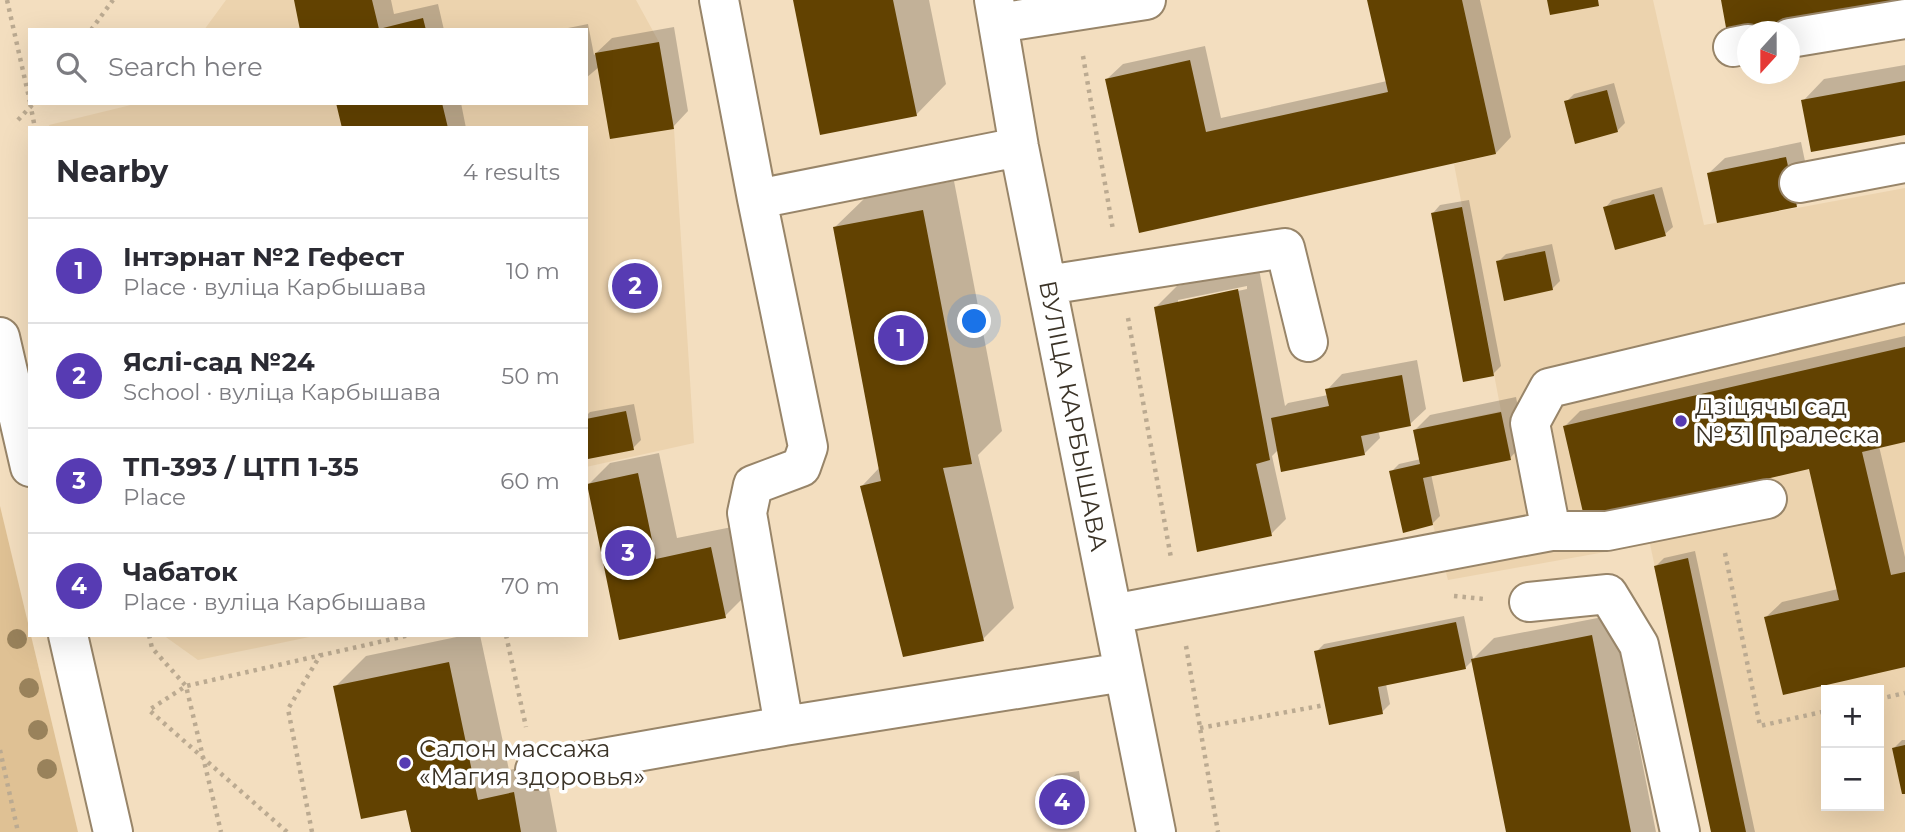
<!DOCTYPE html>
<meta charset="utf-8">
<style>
body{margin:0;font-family:Montserrat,sans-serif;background:#f7f7f7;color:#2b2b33}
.controls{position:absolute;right:21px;bottom:21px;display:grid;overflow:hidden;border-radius:0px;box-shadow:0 7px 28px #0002}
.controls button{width:63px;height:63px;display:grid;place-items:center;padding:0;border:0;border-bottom:2px solid #e1e1e2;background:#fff;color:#2b2b33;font:35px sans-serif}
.compass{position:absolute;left:1737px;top:21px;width:63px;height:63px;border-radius:50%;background:#fff;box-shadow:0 7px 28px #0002;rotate:201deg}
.you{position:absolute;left:975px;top:322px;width:24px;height:24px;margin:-18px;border:5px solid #fff;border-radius:50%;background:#1a73e8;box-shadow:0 0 0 10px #1a73e833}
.badge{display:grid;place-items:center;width:46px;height:46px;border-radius:50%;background:#573bb3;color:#fff;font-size:23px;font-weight:700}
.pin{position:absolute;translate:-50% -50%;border:4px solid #fff;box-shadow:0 2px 7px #0006}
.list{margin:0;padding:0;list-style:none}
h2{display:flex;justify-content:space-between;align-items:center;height:91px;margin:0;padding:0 28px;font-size:30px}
h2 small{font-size:23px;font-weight:400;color:#7c7c81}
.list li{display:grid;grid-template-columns:46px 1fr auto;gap:21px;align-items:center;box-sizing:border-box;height:105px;padding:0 28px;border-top:2px solid #e1e1e2}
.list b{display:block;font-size:26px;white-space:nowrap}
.list p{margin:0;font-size:23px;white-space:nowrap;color:#7c7c81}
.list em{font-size:23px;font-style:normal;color:#7c7c81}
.icon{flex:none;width:38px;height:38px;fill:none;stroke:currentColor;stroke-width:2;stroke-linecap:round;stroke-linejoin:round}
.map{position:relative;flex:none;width:1905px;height:832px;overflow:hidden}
.search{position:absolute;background:#fff;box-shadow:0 7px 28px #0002;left:28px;top:28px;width:560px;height:77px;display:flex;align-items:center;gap:18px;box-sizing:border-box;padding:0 24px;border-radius:0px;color:#7c7c81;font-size:26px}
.panel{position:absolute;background:#fff;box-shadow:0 7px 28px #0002;left:28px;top:126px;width:560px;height:511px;border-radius:0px}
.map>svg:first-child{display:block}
.built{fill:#ecd3ae;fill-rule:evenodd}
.green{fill:#dfc194}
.shadow{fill:#0003;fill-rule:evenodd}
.building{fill:#624201}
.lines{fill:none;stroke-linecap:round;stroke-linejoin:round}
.minor-casing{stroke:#988569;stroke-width:42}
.major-casing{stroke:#988569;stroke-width:42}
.path{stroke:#bbaa91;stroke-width:4.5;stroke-dasharray:3.5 5;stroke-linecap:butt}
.minor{stroke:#fff;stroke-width:38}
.major{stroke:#fff;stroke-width:38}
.tree{fill:#99825b}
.poi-dot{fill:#573bb3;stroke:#fff;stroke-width:2.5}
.labels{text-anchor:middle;stroke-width:7;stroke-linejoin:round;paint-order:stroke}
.poi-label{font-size:24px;fill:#3b3327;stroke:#fff;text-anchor:start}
.street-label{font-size:24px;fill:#3b3327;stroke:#fff}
</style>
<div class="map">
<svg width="1905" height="832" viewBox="0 0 1905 832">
<rect width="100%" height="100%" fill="#f3debf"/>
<path class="built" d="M226,0H636L659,42L674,129L694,443L586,467V128H50L49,125L139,103H586V30H204Z
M1462,0H1653L1704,225L1905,188V832H1711L1650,544L1448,580L1433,525L1413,430L1501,411L1454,164L1496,154ZM1826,690H1879V806H1826Z
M163,635H319L198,660Z"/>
<path class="green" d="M0,506L78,832H0Z"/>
<path class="shadow" d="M295,0H391L394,14L438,4L444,30H302Z
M794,0H929L946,84L916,115Z
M1369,0H1480L1511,137L1496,153L1141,231L1107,79L1123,64L1205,46L1221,118L1387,81Z
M588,24L594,55L612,38L674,27L688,111L673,127L599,67L586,78V30H558Z
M1905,65V133L1803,101L1824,79Z
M1614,83L1625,123L1617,131L1566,102L1574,94Z
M338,103H461L466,128H344Z
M1801,142L1811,190L1796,206L1709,173L1725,158Z
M954,181L1002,431L978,455L1014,608L983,639L862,486L880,467L835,227L866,197Z
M1662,187L1673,227L1665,234L1605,208L1612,200Z
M1469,200L1501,366L1493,374L1433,213L1440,205Z
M1552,244L1560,281L1552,289L1498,262L1506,254Z
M1259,269L1285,406L1288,403L1328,395L1327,390L1342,374L1417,360L1426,409L1410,424L1378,430L1380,438L1364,454L1279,449L1272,456L1286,519L1271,534L1156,307L1177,286ZM1247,286V289L1178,304V300Z
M1905,336V441L1879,446L1905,557V665L1766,617L1782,602L1838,589L1810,467L1565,426L1580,411Z
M1516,397L1525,442L1510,458L1431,474L1440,516L1432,524L1391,472L1399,464L1421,459L1415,430L1430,415Z
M634,404L641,440L633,448L589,457L586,442V416L590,412Z
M659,453L677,538L732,527L746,595L725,616L621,637L589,484L610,463Z
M1695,551L1755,832H1713L1656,566L1664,558Z
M1613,615L1656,832H1507L1473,660L1465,668L1386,684L1390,704L1382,712L1316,652L1324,644L1464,616L1473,659L1494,638Z
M466,635H480L509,770L544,763L557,832H413L407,808L335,687L366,656Z
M1902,740H1905V792L1894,748Z
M1079,771L1085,813L1077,821L1048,782L1056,774Z"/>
<path class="building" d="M294,0H372L379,29L423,18L426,30H300Z
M793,0H893L917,116L820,135Z
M1367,0H1462L1496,154L1139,233L1105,79L1190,60L1206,132L1388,92Z
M1547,0H1598L1599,6L1550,15Z
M1721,0H1897V1L1727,33Z
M659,42L674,129L610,139L595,53Z
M1905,81V135L1811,152L1801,100Z
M1607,90L1618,132L1575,144L1564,101Z
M336,103H442L448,128H342Z
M1786,157L1797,207L1717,223L1707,173Z
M1654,194L1666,236L1615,250L1603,207Z
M1462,207L1494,376L1463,382L1431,213Z
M923,210L972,464L943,468L984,641L903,657L860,486L881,481L833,227Z
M1545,251L1553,290L1504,301L1496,261Z
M1238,289L1270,460L1256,464L1272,536L1197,552L1154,307Z
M1905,347V442L1862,452L1891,575L1905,572V667L1783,695L1764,617L1839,600L1809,469L1585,521L1563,426Z
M1402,375L1411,426L1361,436L1365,455L1281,472L1271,418L1329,406L1325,389Z
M626,411L634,450L588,459L586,419Z
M1501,412L1511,460L1423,478L1433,525L1403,533L1389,471L1420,464L1413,430Z
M638,473L656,559L711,547L726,618L619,640L587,484Z
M1688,558L1746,832H1711L1654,566Z
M1456,622L1466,669L1378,687L1383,714L1329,725L1314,651Z
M1592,635L1631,832H1506L1471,659Z
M449,662L478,800L514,792L521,832H411L406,810L361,819L333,686Z
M1905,745V794H1902L1892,748Z
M1072,778L1078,823L1052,826L1046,781Z"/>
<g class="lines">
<g class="minor-casing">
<path id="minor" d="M719,0L757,199L808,447L801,467L753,485L747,513L784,726L1124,672
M994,0L1019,147L1156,832
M998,23L1146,0
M1790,38L1905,19
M1733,47L1748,44
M1799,183L1905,163
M757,199L1019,147
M1047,285L1285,248L1308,342
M1551,531L1530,423L1549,388L1905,303
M1529,602L1608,594L1639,645L1680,832
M1113,614L1551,531H1607L1767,499
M535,770L784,726"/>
</g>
<g class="major-casing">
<path id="major" d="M0,337L30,467
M68,635L113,832"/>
</g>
<path class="path" d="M7,0L30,102
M91,30L113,0
M1083,56L1113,230
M30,103L35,128
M18,120L34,103
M1128,318L1171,558
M1725,553L1760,726L1826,711
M1454,596L1484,599
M149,635L152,648L186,686L221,832
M506,635L526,727
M1186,646L1218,832
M1879,699L1905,693
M1200,728L1325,705
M0,750L18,832
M287,832L149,710L186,686L410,635
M312,832L288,709L321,654"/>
<use href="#minor" class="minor"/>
<use href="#major" class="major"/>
</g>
<g class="tree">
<circle cx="17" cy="639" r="10"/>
<circle cx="29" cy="688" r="10"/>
<circle cx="38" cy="730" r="10"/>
<circle cx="47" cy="769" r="10"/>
</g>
<g class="poi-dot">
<circle cx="1681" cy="421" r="7"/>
<circle cx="405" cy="763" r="7"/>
</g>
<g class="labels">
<g class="poi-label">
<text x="1695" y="415">Дзіцячы сад<tspan x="1695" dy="28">№ 31 Пралеска</tspan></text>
<text x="419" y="757">Салон массажа<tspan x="419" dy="28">«Магия здоровья»</tspan></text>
</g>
<g class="street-label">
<text transform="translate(1073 416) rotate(79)" y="8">ВУЛІЦА КАРБЫШАВА</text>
</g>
</g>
</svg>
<div class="controls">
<button>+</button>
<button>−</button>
</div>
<svg class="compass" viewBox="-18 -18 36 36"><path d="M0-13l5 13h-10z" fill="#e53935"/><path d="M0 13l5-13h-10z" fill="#7c7c81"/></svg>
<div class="you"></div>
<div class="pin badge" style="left:901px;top:338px">1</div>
<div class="pin badge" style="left:635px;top:286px">2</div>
<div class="pin badge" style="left:628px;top:553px">3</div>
<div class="pin badge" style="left:1062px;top:802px">4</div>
<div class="search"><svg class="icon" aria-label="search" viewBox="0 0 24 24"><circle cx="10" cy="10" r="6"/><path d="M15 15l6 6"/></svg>Search here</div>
<section class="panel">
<h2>Nearby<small>4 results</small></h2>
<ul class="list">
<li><span class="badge">1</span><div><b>Інтэрнат №2 Гефест</b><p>Place · вуліца Карбышава</p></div><em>10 m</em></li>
<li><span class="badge">2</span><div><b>Яслі-сад №24</b><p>School · вуліца Карбышава</p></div><em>50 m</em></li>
<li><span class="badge">3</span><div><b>ТП-393 / ЦТП 1-35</b><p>Place</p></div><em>60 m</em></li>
<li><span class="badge">4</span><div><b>Чабаток</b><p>Place · вуліца Карбышава</p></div><em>70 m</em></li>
</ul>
</section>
</div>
